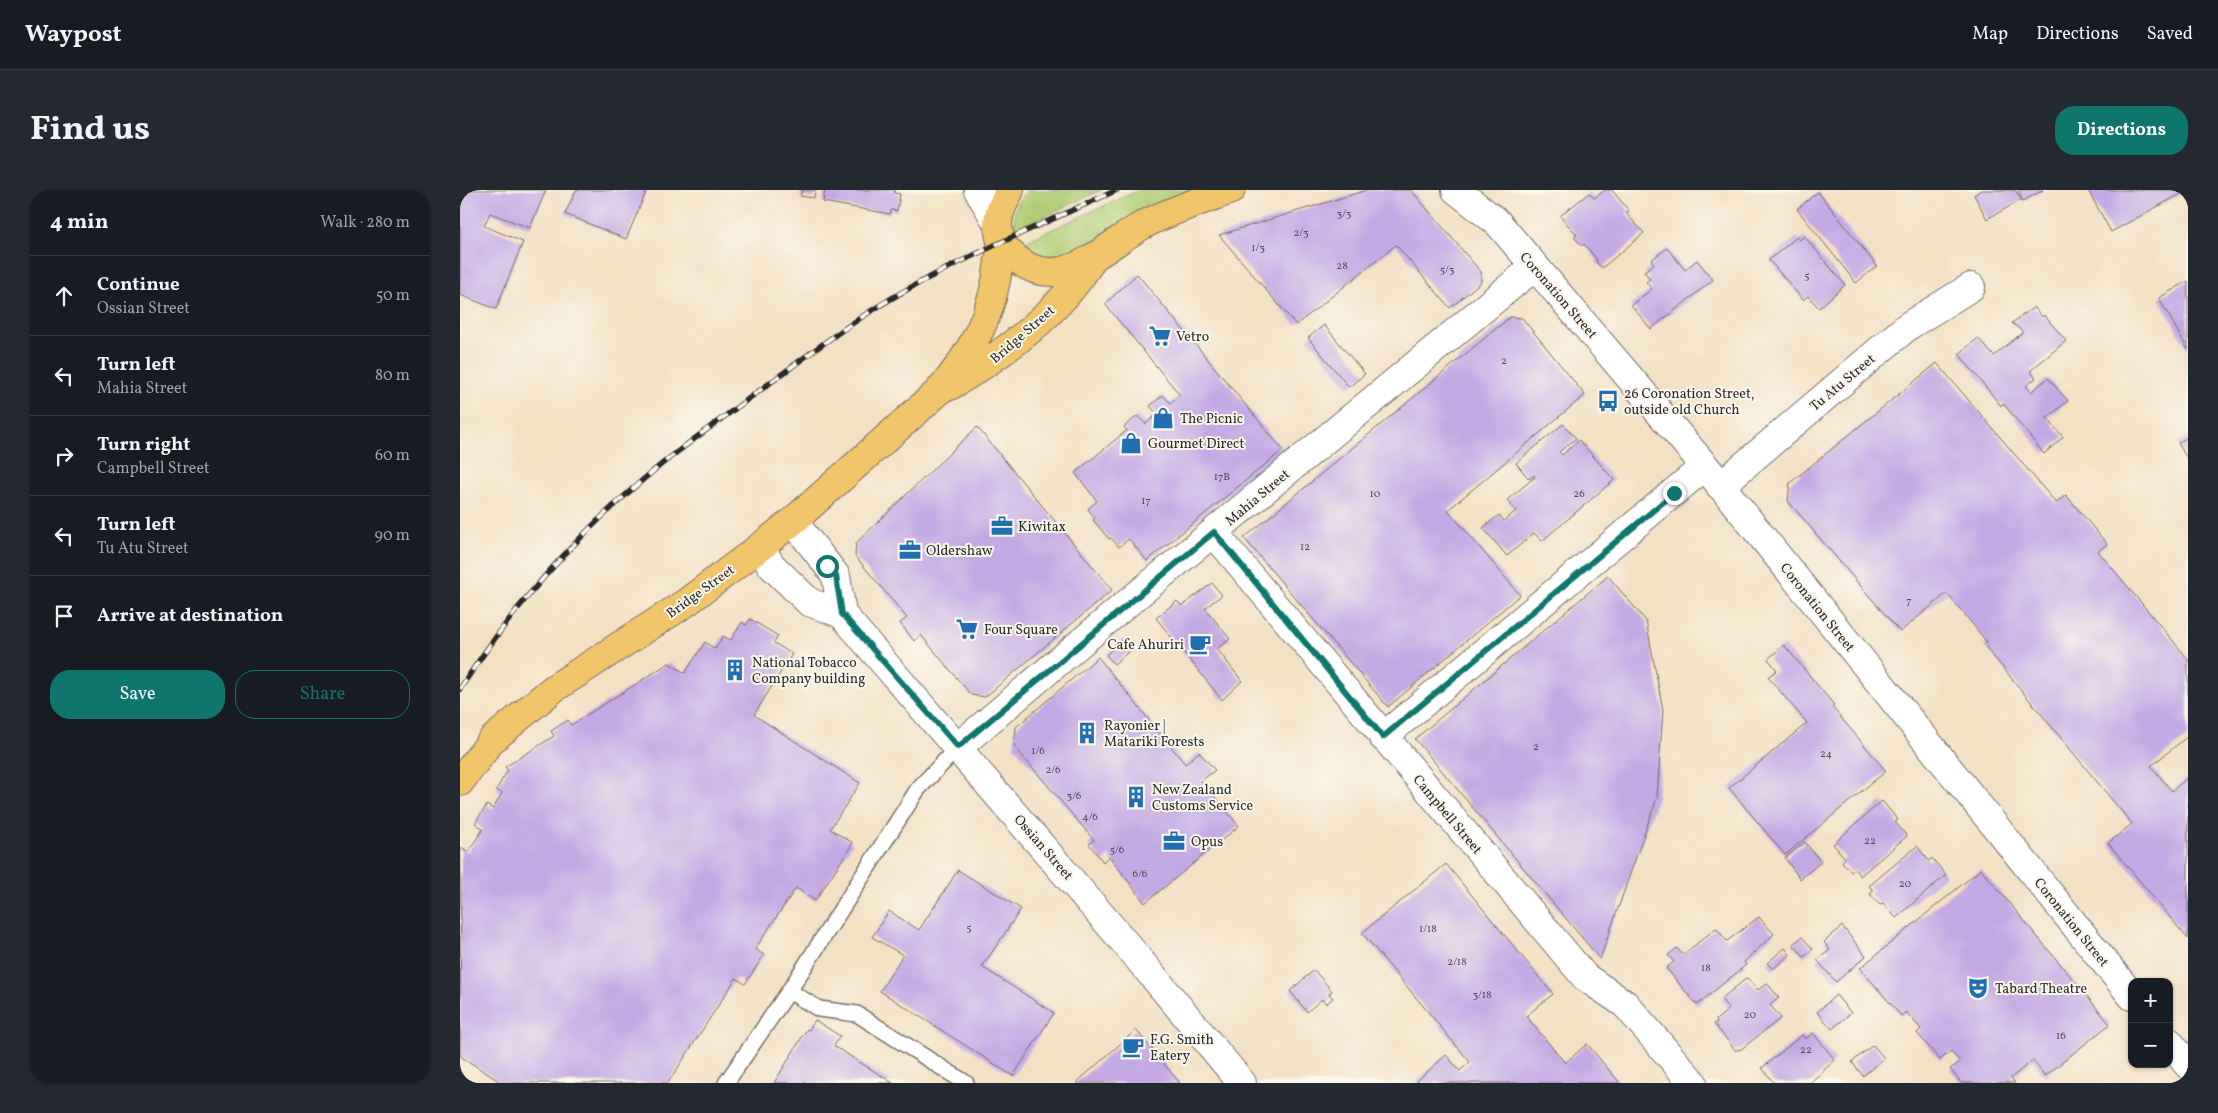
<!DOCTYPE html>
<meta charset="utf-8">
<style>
body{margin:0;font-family:Vollkorn,serif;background:#242831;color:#f1f3f6}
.controls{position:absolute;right:15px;bottom:15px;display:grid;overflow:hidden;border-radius:10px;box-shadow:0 1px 4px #0004}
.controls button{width:45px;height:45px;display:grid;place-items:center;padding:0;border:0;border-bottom:1px solid #363941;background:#171b24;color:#f1f3f6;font:25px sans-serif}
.stop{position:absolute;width:15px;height:15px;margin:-11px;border:4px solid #0f766e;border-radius:50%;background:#fff}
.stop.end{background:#0f766e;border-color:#fff;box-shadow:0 1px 5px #0008}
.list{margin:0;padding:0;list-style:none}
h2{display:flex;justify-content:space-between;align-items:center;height:65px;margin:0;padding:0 20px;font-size:21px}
h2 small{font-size:16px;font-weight:400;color:#9ea1a6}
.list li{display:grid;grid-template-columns:32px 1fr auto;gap:15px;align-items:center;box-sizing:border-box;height:80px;padding:0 20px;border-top:1px solid #363941}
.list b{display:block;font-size:19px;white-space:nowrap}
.list p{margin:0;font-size:16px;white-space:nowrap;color:#9ea1a6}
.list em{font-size:16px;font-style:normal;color:#9ea1a6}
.actions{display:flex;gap:10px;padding:15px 20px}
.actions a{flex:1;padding:11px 0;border:1px solid #0f766e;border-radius:20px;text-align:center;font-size:18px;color:#0f766e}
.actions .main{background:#0f766e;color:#fff}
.icon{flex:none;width:28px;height:28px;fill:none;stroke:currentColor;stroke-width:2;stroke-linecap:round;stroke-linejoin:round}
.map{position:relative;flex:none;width:1728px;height:893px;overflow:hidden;border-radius:20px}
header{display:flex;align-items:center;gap:30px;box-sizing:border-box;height:70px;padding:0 25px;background:#171b24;border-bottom:1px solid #363941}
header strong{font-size:24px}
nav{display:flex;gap:28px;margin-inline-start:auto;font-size:18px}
.intro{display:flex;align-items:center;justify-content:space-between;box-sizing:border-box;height:120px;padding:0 30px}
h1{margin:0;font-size:35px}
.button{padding:12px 22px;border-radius:20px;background:#0f766e;color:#fff;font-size:18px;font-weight:700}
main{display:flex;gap:30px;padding:0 30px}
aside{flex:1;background:#171b24;border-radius:20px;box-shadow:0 1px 4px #0004}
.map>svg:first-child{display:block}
.green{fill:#afcc72;stroke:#6d7c4e}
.building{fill:#c4aae4}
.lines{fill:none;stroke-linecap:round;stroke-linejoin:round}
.service-casing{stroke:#716b61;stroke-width:18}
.minor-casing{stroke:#716b61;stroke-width:30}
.tertiary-casing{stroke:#716b61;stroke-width:30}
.trunk-casing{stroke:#716b61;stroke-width:30}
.service{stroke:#fff;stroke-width:15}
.minor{stroke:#fff;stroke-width:28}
.tertiary{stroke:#fff;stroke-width:28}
.trunk{stroke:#f0c469;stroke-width:28}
.rail-casing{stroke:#2b2b2b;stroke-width:5.5}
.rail{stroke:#fbf7ec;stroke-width:4;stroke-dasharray:11;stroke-linecap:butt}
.route{stroke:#0f766e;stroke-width:6}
.labels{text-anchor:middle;stroke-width:4;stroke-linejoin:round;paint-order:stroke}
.number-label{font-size:11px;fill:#514b59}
.street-label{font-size:14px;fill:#2b2b2b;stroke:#fbf7ec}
.poi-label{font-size:14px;fill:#2b2b2b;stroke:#fbf7ec;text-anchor:start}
</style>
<header>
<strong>Waypost</strong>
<nav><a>Map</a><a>Directions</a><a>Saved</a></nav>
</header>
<div class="intro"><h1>Find us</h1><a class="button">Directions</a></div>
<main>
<aside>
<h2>4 min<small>Walk · 280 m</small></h2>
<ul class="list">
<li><svg class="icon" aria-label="ahead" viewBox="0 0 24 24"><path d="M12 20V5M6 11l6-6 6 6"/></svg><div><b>Continue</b><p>Ossian Street</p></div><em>50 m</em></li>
<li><svg class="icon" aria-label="left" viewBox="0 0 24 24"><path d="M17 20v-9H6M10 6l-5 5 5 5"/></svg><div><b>Turn left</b><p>Mahia Street</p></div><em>80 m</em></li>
<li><svg class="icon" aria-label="right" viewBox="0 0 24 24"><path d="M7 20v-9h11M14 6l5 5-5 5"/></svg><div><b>Turn right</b><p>Campbell Street</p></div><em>60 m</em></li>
<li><svg class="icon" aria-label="left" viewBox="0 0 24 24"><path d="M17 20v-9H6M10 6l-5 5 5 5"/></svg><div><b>Turn left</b><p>Tu Atu Street</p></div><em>90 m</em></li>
<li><svg class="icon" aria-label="arrive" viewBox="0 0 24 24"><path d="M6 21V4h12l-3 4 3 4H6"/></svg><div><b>Arrive at destination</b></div></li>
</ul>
<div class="actions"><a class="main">Save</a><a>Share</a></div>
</aside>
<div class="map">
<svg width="1728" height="893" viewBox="0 0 1728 893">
<rect width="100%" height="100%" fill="#fbf7ec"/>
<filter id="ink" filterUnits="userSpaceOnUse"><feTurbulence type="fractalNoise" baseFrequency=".02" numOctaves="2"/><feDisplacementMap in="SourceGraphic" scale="10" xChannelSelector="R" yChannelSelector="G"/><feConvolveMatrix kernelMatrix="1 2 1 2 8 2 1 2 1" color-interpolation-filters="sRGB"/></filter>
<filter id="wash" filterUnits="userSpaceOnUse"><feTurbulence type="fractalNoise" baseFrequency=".0096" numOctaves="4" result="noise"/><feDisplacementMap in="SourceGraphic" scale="20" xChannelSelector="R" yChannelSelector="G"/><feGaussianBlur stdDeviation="1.12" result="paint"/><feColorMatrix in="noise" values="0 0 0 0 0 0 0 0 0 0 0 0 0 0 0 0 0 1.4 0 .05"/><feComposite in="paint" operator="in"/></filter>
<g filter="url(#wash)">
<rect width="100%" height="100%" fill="#f3e1c4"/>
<path class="green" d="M568,0H642L556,39C551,25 557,10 568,0Z
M679,0H733L629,56L596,70L582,69L571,63L562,53Z"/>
<g id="blocks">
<path class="building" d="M0,0H86L70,38L30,23L24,36L63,52L36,119L0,105Z
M116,0H187L166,49L105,24Z
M342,0H355L354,8L340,6Z
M365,0H435L434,3L440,4L437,21L431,20L430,24L363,12Z
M907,0H951L1021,82V92L990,118L936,55L836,135L759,45Z
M1145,0H1152L1169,21L1166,23L1184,43L1142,78L1136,72L1137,70L1124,54L1122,56L1114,47L1117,45L1100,26L1129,3L1134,8Z
M1555,0L1561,10L1527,29L1514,5L1521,0Z
M1560,0H1583L1563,11L1558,1Z
M1628,0H1728L1651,42Z
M1358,2L1417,76L1396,93L1337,19Z
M1344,46L1385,95L1359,118L1348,106L1343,110L1309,70L1337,47L1340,50Z
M1207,58L1225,80L1237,70L1253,90L1191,139L1171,115L1192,99L1186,92L1190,89L1184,81L1194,74L1191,70Z
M677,84L823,260L687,371L669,349L659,357L651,348L649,349L633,330L635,328L628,319L637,311L615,283L667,240L664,237L677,226L686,234L697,224L690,216L703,205L710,213L720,205L645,114Z
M1728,91V160L1699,108Z
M1574,117L1582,127L1584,125L1606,151L1570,181L1576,188L1566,196L1571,202L1588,188L1608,211L1587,228L1603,247L1584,264L1543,213L1541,216L1499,164L1518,148L1534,166L1563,142L1552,133Z
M1050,127L1062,128L1125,205L988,320L1060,405L928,517L784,348Z
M864,135L905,184L889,197L848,148Z
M1477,173L1596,313L1606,305L1647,354L1638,361L1728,469V546L1691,576L1712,601L1728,587V749L1648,653L1672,634L1524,455L1527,452L1487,403L1440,442L1328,311L1330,293Z
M1103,234L1116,248L1099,262L1102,265L1119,250L1154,290L1082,351L1074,343L1047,366L1023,338L1039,325L1044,331L1056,321L1047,310L1075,287L1074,285L1069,289L1056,273Z
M517,237L652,400L525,507L511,505L461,445L454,451L440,433L447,428L395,366L396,353Z
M1728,247V270L1718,253Z
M1148,386L1186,431L1203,520L1197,608L1140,769L955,549Z
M752,393L762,405L745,418L770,449L757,459L782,491L762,510L696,428L717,411L722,416Z
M290,429L318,446L314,453L332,464L294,525L400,593L370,639L393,653L355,711L336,698L295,759L304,765L285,794L276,788L208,893H42L0,866L1,657L8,662L23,639L15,633L27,615L33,619L42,603L36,600L48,580L45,577L94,546L91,541L108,530L111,535L209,473L225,483L245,452L255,459L263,446L271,450L282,432L286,435Z
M663,449L672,459L654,474L646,465Z
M1324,455L1374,515L1372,517L1426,581L1325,665L1269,598L1347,533L1308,487L1317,480L1308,469Z
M638,467L725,574L739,562L755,580L741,591L779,636L685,713L649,666L643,672L629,654L634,650L554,556L556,537Z
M1422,611L1438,630L1435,632L1447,646L1400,686L1395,679L1391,682L1382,672L1385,668L1373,654Z
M1345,652L1361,672L1340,689L1325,668Z
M1457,656L1469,671L1472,668L1486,685L1436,728L1423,713L1420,715L1410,704L1414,701L1409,696Z
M986,674L1093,804L1066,826L1105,873L1127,854L1160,893H958L957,891L986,865L1000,881L1010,872L902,743Z
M1521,679L1650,834L1585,886L1573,870L1551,888L1555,893H1501L1490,879L1500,872L1491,861L1480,870L1457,843L1461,839L1446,822L1441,826L1400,778Z
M498,680L561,719L522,777L594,823L553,886L420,801L443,765L412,747L429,721L459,740Z
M1299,727L1314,744L1284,772L1286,775L1237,815L1206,778L1214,772L1208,765L1217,758L1223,765L1256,738L1267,751Z
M1382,736L1406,766L1376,792L1357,770L1370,760L1364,752Z
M1342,747L1353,759L1344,767L1333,754Z
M1325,758L1330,765L1313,779L1307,773Z
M854,780L872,801L869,804L873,808L866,814L862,809L847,822L830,801Z
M1287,788L1298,800L1307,793L1319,808L1310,815L1321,828L1280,860L1278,859L1276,861L1254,834L1257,832L1256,830L1269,819L1261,809Z
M1376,805L1391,823L1372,839L1357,822Z
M355,830L380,846L374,856L433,893H314L347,839L349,840Z
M676,840L720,893H616Z
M1353,843L1375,870L1350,893H1314L1302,878L1342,845L1345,849Z
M1413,855L1424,868L1403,886L1392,872Z"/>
</g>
</g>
<g filter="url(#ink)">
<use href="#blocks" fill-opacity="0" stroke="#716b61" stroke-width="1"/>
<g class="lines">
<g class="service-casing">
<path id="service" d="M329,801L359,819L397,824L506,893
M266,893L329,801L458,599L498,557"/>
</g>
<g class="minor-casing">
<path id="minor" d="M996,0L1038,33L1245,276L1672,806
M1260,296L1448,136L1511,97
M333,331L376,386L382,424
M754,343L1125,787L1165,814L1233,893
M300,357L311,375L349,412L382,424L672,761L782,893
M923,547L1245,276
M498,557L658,421L1074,77
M1709,852L1728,875"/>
</g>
<g class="tertiary-casing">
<path id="tertiary" d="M518,0L538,34"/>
</g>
<g class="trunk-casing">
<path id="trunk" d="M541,53C591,115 634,63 683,35C711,20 741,11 771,0
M490,196C544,164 600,123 633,68
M0,592L32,550L93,499L227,412L300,357L333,331L477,203C512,165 534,122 539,70C540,64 542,57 541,51C540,45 537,39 538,32C539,21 545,10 550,0"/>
</g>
<use href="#service" class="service"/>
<use href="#minor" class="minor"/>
<use href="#tertiary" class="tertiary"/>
<use href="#trunk" class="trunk"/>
<g class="rail-casing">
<path id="rail" d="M0,499C47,426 104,359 169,302C210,265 255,234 299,201C347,166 395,128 448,99C515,62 587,32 657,0"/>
</g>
<use href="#rail" class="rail"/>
</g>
</g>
<g class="lines" filter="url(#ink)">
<path class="route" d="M367,376L376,386L382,424L498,557L754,342L923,547L1214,303"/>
</g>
<defs>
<g id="supermarket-bare" transform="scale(1.725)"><path d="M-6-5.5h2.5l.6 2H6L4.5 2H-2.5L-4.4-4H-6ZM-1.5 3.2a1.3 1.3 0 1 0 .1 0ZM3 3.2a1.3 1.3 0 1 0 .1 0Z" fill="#1f6fb2" stroke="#fbf7ec" stroke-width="2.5" paint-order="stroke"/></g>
<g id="bus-bare" transform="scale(1.725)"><path d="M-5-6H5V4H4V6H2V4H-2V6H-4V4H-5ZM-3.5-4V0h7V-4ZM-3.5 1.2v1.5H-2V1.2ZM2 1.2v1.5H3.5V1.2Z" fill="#1f6fb2" stroke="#fbf7ec" stroke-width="2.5" paint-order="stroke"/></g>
<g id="shop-bare" transform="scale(1.725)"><path d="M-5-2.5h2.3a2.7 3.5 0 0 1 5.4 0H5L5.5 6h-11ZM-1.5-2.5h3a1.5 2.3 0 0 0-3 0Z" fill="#1f6fb2" stroke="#fbf7ec" stroke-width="2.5" paint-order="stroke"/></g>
<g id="office-bare" transform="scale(1.725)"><path d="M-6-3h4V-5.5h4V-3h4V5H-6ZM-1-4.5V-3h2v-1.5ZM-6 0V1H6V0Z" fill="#1f6fb2" stroke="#fbf7ec" stroke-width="2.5" paint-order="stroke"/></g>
<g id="cafe-bare" transform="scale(1.725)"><path d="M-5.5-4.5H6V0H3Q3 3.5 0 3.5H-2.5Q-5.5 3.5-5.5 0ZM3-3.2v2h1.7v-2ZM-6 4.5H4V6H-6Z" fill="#1f6fb2" stroke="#fbf7ec" stroke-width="2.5" paint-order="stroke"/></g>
<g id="building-bare" transform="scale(1.725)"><path d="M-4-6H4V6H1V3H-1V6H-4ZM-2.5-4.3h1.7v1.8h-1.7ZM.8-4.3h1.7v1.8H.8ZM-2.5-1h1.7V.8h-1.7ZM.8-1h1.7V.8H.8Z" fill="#1f6fb2" stroke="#fbf7ec" stroke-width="2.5" paint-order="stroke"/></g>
<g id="theatre-bare" transform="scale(1.725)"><path d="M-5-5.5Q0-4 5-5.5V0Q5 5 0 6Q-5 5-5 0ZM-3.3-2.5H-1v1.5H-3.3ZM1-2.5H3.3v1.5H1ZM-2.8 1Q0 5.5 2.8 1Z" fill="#1f6fb2" stroke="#fbf7ec" stroke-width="2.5" paint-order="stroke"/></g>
</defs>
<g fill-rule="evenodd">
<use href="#supermarket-bare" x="700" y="146"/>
<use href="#bus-bare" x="1148" y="211"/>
<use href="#shop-bare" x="703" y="228"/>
<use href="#shop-bare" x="671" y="253"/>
<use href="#office-bare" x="542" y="336"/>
<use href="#office-bare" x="450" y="360"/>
<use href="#supermarket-bare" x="507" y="439"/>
<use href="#cafe-bare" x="740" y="454"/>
<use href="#building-bare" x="275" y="480"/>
<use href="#building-bare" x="627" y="543"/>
<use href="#building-bare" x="676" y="607"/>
<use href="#office-bare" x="714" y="651"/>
<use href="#theatre-bare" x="1518" y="798"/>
<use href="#cafe-bare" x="673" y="857"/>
</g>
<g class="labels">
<g class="number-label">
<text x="884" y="27">3/3</text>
<text x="841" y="46">2/3</text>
<text x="798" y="61">1/3</text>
<text x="882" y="79">28</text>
<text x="987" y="83">5/3</text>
<text x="1347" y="89">5</text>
<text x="1044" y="174">2</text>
<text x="762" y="290">17B</text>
<text x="915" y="307">10</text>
<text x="1119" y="307">26</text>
<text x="686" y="314">17</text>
<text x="845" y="360">12</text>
<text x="1449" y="414">7</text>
<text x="1076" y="560">2</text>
<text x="578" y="564">1/6</text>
<text x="1366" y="567">24</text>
<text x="593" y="583">2/6</text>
<text x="614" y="609">3/6</text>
<text x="630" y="630">4/6</text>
<text x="1410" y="654">22</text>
<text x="657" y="663">5/6</text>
<text x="680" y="687">6/6</text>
<text x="1445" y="697">20</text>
<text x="509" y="741">5</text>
<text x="968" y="742">1/18</text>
<text x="997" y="775">2/18</text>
<text x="1246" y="781">18</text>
<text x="1022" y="808">3/18</text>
<text x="1290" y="828">20</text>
<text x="1601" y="849">16</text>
<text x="1346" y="863">22</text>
</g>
<g class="street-label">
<text transform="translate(1099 105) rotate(49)" y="5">Coronation Street</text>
<text transform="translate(562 144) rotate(-41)" y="5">Bridge Street</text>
<text transform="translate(1382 192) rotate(-40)" y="5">Tu Atu Street</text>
<text transform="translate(797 307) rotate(-40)" y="5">Mahia Street</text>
<text transform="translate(240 401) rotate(-36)" y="5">Bridge Street</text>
<text transform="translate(1358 417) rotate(51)" y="5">Coronation Street</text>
<text transform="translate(988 624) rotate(50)" y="5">Campbell Street</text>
<text transform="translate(584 657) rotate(49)" y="5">Ossian Street</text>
<text transform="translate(1612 732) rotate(51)" y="5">Coronation Street</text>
</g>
<g class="poi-label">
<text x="716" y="151">Vetro</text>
<text x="1164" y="208">26 Coronation Street,<tspan x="1164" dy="16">outside old Church</tspan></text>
<text x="720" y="233">The Picnic</text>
<text x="688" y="258">Gourmet Direct</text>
<text x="558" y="341">Kiwitax</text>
<text x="466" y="365">Oldershaw</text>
<text x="524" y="444">Four Square</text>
<text x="724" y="459" text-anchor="end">Cafe Ahuriri</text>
<text x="292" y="477">National Tobacco<tspan x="292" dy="16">Company building</tspan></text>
<text x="644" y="540">Rayonier |<tspan x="644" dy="16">Matariki Forests</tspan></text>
<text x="692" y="604">New Zealand<tspan x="692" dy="16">Customs Service</tspan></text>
<text x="731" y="656">Opus</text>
<text x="1535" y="803">Tabard Theatre</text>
<text x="690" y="854">F.G. Smith<tspan x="690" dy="16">Eatery</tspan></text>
</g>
</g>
</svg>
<div class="controls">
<button>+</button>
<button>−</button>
</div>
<div class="stop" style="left:367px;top:376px"></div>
<div class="stop end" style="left:1214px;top:303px"></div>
</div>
</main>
